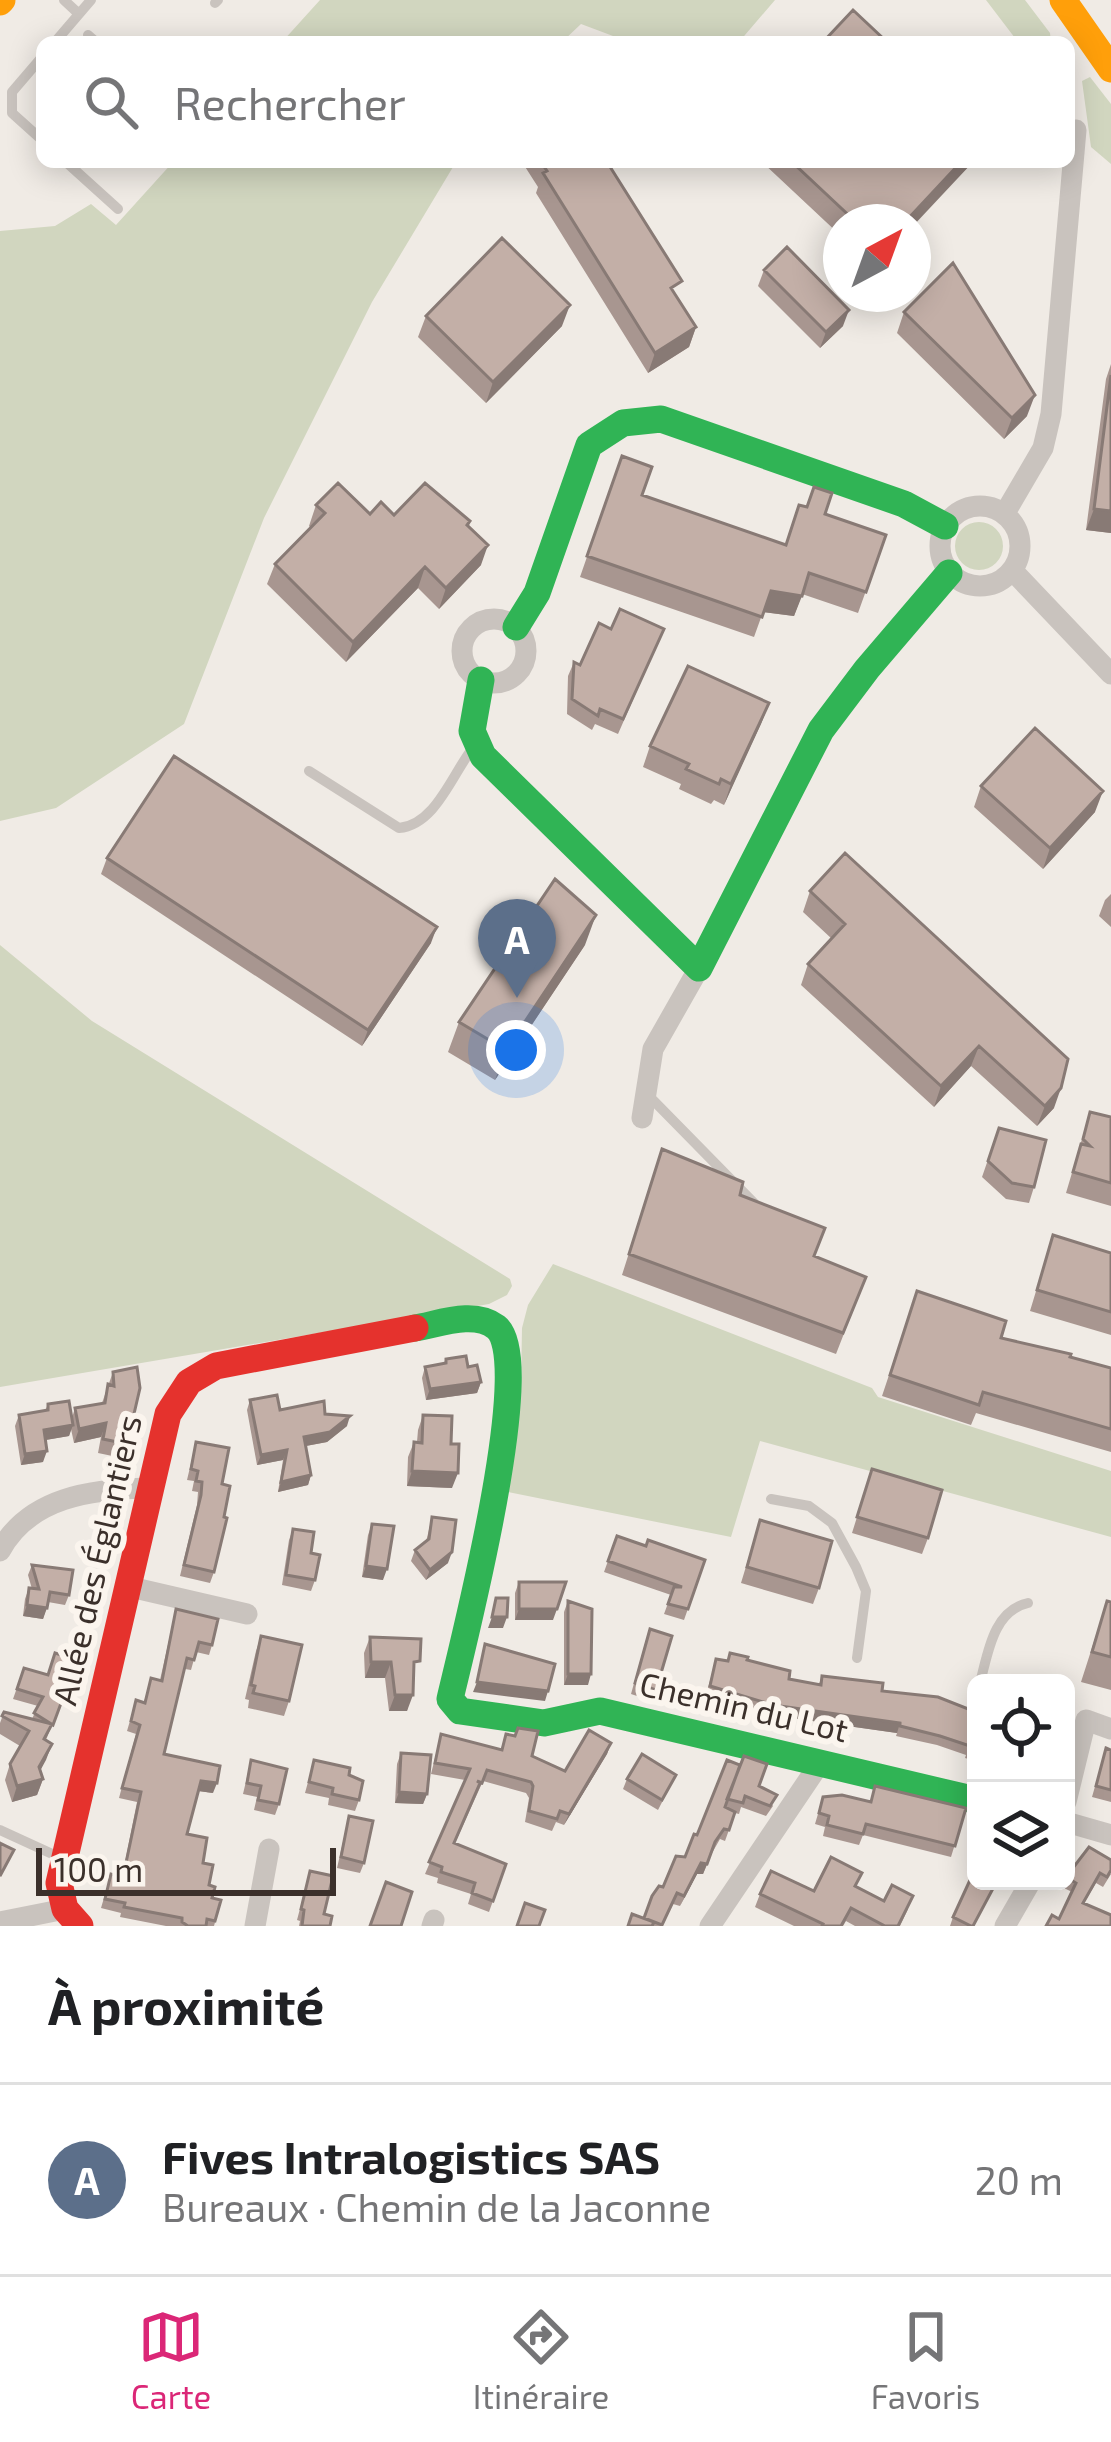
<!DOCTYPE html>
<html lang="fr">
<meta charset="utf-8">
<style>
body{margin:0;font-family:"Exo 2",sans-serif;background:#f6f6f6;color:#202124}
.controls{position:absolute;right:36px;bottom:36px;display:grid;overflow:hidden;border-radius:18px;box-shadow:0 6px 30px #0003}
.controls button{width:108px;height:108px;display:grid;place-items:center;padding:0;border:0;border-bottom:3px solid #e0e0e0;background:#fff;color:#202124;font:60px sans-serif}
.compass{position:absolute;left:823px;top:204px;width:108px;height:108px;border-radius:50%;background:#fff;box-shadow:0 6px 30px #0003;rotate:41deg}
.scale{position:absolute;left:36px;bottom:30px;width:300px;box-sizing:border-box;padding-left:12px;border:6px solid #3b302b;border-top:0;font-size:33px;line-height:42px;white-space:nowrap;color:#3b302b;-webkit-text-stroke:9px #fbf5ee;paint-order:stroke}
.you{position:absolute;left:516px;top:1050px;width:42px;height:42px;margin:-30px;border:9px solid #fff;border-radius:50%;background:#1a73e8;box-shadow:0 0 0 18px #1a73e833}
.badge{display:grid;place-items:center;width:78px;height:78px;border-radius:50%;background:#db2777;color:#fff;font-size:39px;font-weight:700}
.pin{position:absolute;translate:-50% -99px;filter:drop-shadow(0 3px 6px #0008)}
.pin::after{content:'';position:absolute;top:63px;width:42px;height:36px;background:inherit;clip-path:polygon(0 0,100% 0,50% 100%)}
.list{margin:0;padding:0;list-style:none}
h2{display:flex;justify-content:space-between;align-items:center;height:156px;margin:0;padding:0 48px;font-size:51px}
h2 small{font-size:39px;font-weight:400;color:#757577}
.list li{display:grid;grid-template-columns:78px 1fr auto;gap:36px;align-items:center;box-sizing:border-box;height:192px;padding:0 48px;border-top:3px solid #e0e0e0}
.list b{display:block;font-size:45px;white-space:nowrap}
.list p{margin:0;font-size:39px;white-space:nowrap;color:#757577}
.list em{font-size:39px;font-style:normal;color:#757577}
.icon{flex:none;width:66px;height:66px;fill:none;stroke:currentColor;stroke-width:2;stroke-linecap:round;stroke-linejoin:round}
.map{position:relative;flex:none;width:1111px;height:1926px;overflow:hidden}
.search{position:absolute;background:#fff;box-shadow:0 6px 30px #0003;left:36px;right:36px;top:36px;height:132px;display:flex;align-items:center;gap:30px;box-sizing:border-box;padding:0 42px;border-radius:18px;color:#757577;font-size:45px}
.sheet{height:348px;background:#fff}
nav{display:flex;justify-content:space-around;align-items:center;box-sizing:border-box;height:168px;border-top:3px solid #e0e0e0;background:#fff;font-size:33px;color:#757577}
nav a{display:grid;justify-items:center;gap:6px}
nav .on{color:#db2777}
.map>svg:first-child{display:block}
.green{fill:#d1d6bf}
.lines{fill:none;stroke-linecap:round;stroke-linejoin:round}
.lane{stroke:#c9c3be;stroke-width:10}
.street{stroke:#c9c3be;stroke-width:21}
.fast{stroke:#30b455;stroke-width:27}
.slow{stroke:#ff9f0a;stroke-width:27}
.jam{stroke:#e5322d;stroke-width:27}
.wall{fill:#a89690}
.shaded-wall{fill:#887a75}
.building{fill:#c3afa7;stroke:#887a75;stroke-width:3}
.labels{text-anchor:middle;stroke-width:12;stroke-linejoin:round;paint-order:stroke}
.street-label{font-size:33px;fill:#3b302b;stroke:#fbf5ee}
</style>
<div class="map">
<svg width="1111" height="1926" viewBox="0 0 1111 1926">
<rect width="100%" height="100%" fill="#f0ebe5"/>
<path class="green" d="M320,0H775L739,42H629L581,24L562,42H282Z
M986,0H1025L1050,33L1051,42H1018Z
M1090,77L1111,104V164L1091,147L1082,81Z
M173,162H456L372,302L264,518L184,724L56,808L0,821V231L55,226L91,204L116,225Z
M955 546a24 24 0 1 1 48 0a24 24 0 1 1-48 0Z
M0,945L92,1021L510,1279L512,1286L507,1295L489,1304L0,1387Z
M553,1264L872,1388L878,1397L1111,1471V1537L760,1441L731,1537L508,1492L521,1384L522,1328L528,1305Z"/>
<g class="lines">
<path class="lane" d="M64,0L79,14
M215,3L218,0
M88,35L96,42
M55,42L91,0
M42,57L12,92V113L42,140
M66,162L118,209
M309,771L399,828C435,825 452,775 472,749
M648,1095L754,1203
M771,1499L809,1506L832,1523L856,1567L866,1591L857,1658
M980,1683C988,1653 993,1611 1028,1603
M0,1830L61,1858"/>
<path class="street" d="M940 546a40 40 0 1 1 80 0a40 40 0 1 1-80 0Z
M1005,513L1043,448L1051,414L1076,130
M1013,571L1111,674
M462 651a32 32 0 1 1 64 0a32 32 0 1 1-64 0Z
M642,1118L653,1049L699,968
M0,1551C29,1497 92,1489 149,1488
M126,1586L247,1614
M1066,1802L1086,1720L1111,1729
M1066,1822L1111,1835
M0,1922L65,1909
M255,1926L269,1849
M432,1926L434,1920
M710,1926L820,1763
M1005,1926L1031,1881"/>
<path class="fast" d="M516,627L537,593L589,445L623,423L661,419L904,504L945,526
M481,680L472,731L483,756L699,968L821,730L867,669L949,573
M415,1328C439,1324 474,1310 496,1327C537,1358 463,1643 450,1699L460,1711L544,1723L600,1711L976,1800"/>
<path class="slow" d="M1063,0L1111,69
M0,2L2,0"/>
<path class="jam" d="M80,1926L65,1909L59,1883L168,1414L189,1382L216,1366L415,1328"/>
</g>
<path class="wall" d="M522,162H607L676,296L696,327L689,347L648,373L536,193L538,187Z
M762,162H973L913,222H841V236Z
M764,270L843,326L820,348L758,286Z
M904,312L1027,416L1004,439L897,333Z
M426,316L562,326L486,403L418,337Z
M1111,364V533L1086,530L1106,379Z
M622,456L642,495L785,545L825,514L886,535L858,613L802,594L794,616L763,612L754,637L580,577Z
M316,505L370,514L470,521L469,526L481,565L439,609L418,588L346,662L267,584L275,564L311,528L309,526Z
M611,629H664L618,734L595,724L592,730L567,714L568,676L574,662L580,665Z
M769,703L724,805L714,800L711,804L679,789L681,784L643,767L650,746Z
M981,786L1095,812L1043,869L974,807Z
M107,858L431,943L362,1046L101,874Z
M810,891L1054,1108L1037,1126L971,1066L934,1107L801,985L808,964L832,939L803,912Z
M1111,894V927L1099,916L1105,900Z
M585,945L495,1080L448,1052L459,1022Z
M1090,1112L1111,1117V1206L1066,1193Z
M999,1128L1034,1187L1029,1203L1006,1199L982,1177Z
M662,1149L740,1195L815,1257L866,1277L836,1354L622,1275Z
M1053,1235L1111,1253V1335L1030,1311Z
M917,1291L1001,1338L1111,1368V1452L976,1413L971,1425L882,1396Z
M446,1359L468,1367L481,1382L477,1393L426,1400L422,1378L425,1367L444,1363Z
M113,1372L127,1444L122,1458L98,1453L101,1437L74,1443L71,1429L69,1436L45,1440L43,1462L21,1465L15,1426L19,1415L45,1411L48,1404L72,1418L75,1408L102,1403Z
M250,1400L280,1410L325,1414L347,1426L327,1442L306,1446L311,1475L308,1485L278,1492L283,1460L257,1465L247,1410Z
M423,1415L451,1444L452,1488L407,1486L408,1457L414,1442H417L418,1430Z
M196,1442L222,1484L214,1572L210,1583L180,1576L197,1505L198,1492L192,1491L194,1481L187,1480Z
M872,1469L928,1538L922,1554L852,1533Z
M432,1517L448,1563L426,1580L411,1561L415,1550L426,1542Z
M760,1520L819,1588L813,1604L741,1583Z
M372,1524L383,1580L362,1577L368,1535Z
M293,1529L311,1553L315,1580L311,1591L282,1585L289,1540Z
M617,1536L646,1546L705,1560L684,1620L664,1614L671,1595L604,1572Z
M32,1565L69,1595L65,1605L48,1602L43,1619L23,1616L25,1599L29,1588L32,1589L28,1575Z
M519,1582L553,1620H515V1593Z
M568,1601L588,1685H564V1612Z
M1107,1601L1111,1602V1690L1081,1682Z
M176,1609L212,1645L209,1655L196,1652L191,1670L185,1669L164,1754L213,1793L199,1791L187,1834L203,1863L212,1898L221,1900L214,1926H166L120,1917L121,1913L101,1908L111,1874L122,1877L137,1802L119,1798L136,1734L127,1731L136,1700L144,1702L151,1678L160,1680Z
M261,1636L289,1701L284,1716L248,1708L249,1700L245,1699L256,1651Z
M672,1636L652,1701L631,1694L646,1640Z
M370,1637L414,1677L407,1711H389L385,1678H365L364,1653Z
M730,1653L789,1679L819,1684L822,1676L882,1691L976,1712V1761L965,1758L966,1755L937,1745L896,1736L897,1733L770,1715L706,1695L716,1659L727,1661Z
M77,1660L46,1740L52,1744L40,1771L43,1779L37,1795L12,1802L5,1780L10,1764L20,1746L0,1734V1723L4,1712L32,1719L38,1706L13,1699L24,1668L48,1675Z
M441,1734L501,1749L506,1734L532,1756L565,1771L611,1743L607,1754L564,1825L556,1822L552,1831L525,1822L529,1798L526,1793L483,1781L455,1843L506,1864L489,1912L468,1904L471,1894L437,1883L438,1878L425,1874L465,1780L431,1774Z
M1106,1748L1111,1750V1802L1092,1797Z
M401,1753L427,1794L423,1804L395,1803L397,1764Z
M744,1756L759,1786L773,1806L766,1816L741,1807L739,1814L735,1813L725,1841L720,1839L712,1853L703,1874H697L680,1906L673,1904L662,1926H628L644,1919L685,1857Z
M251,1760L279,1804L275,1815L254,1810L257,1797L243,1794Z
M314,1760L349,1775L359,1800L355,1811L328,1805L329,1798L305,1793Z
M676,1775L658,1810L623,1789L627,1779Z
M823,1797L870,1802L966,1808L951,1857L863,1835L859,1845L823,1836L825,1827L815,1824Z
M349,1816L364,1863L360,1873L337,1868Z
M310,1871L324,1914L330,1926H299L300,1921L297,1920Z
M1111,1874L1103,1887L1096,1883L1084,1903L1059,1919L1072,1892L1062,1887L1066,1877Z
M857,1887L884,1901L908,1909L900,1926H855L846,1921L843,1926H794L755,1907L760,1894Z
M953,1917L975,1926H950Z"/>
<path class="shaded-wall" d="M961,162H973L913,226V222H905Z
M570,305L562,326L486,403L493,382Z
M849,310L843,326L820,348L826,332Z
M696,327L689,347L648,373L655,353Z
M1035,395L1027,416L1004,439L1012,418Z
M1094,509L1111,511V533L1086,530Z
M488,545L481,565L439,609L446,588Z
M425,567L418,588L346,662L353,642Z
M771,591L802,596L794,616L763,612Z
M769,703L761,724L724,805L731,784Z
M1103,791L1095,812L1043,869L1050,848Z
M596,915L585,945L495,1080L506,1050Z
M437,927L431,943L362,1046L368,1030Z
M979,1046L971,1066L934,1107L941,1086Z
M1061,1088L1054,1108L1037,1126L1045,1106Z
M481,1382L477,1393L426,1400L430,1389Z
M350,1416L347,1426L327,1442L300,1447L304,1437Z
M106,1423L101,1437L74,1443L79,1429Z
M73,1425L69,1436L40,1441L44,1430Z
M287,1450L283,1460L257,1465L261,1455Z
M47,1451L43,1462L21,1465L25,1454Z
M412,1471L458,1473L452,1488L407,1486Z
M311,1475L308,1485L278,1492L281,1482Z
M452,1552L448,1563L426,1580L430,1570Z
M366,1566L387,1569L383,1580L362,1577Z
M27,1605L47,1608L43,1619L23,1616Z
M519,1609H557L553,1620H515Z
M492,1617H507L503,1628H488Z
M371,1662H391L385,1678H365Z
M568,1674H591L588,1685H564Z
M477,1682L548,1691L545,1701L473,1692Z
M395,1695H413L407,1711H389Z
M773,1705L900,1723L897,1733L770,1715Z
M611,1743L607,1754L564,1825L569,1814Z
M52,1744L46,1760L34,1782L43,1779L37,1795L12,1802L17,1786L39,1767Z
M201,1781L217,1783L213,1793L198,1791Z
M399,1792L427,1794L423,1804L395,1803Z
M701,1863L707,1864L703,1874H697L680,1906Z"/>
<path class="building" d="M853,10L887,42H823Z
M541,162H607L682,281L671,288L696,327L655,353L543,173L547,171Z
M792,162H961L905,222H856Z
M502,238L570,305L493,382L426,316Z
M787,247L849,310L826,332L764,270Z
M953,263L1035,395L1012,418L904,312Z
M1111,375V511L1094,509Z
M622,456L652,467L642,495L786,545L799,505L807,507L814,487L832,493L825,514L886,535L866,592L809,573L802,596L771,591L762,617L587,556Z
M338,483L370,514L381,502L394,515L425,483L470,521L467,525L488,545L446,588L425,567L353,642L275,564L325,513L316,505Z
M620,609L664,629L623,719L600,709L598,716L572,699L574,662L580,665L599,623L611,629Z
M688,666L769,703L731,784L721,779L719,784L686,769L689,764L650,746Z
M1035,728L1103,791L1050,848L981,786Z
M174,756L437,927L368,1030L107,858Z
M845,853L1068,1059L1061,1088L1045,1106L979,1046L941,1086L808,964L845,924L810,891Z
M555,879L596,915L506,1050L459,1022Z
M1090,1112L1111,1117V1183L1073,1172L1081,1144L1090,1146L1083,1139Z
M999,1128L1046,1140L1034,1187L1012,1183L988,1161Z
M662,1149L743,1182L740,1195L825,1228L814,1256L866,1277L843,1333L629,1254Z
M1053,1235L1111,1253V1312L1037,1290Z
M917,1291L1006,1321L1001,1338L1071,1354L1070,1357L1111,1368V1429L983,1392L979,1405L890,1375Z
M466,1356L468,1367L477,1365L481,1382L430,1389L425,1367L446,1363V1359Z
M137,1367L140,1388L127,1444L103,1439L106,1423L79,1429L75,1408L105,1403L108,1384L114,1386L113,1372Z
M277,1395L280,1410L324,1401L325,1414L350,1416L330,1432L304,1437L311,1475L281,1482L287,1450L261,1455L250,1400Z
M69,1401L73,1425L44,1430L47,1451L25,1454L19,1415L48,1410V1404Z
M423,1415L452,1416L451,1444H459L458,1473L412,1471L414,1442L422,1443Z
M196,1442L229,1448L222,1484L230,1486L224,1517L227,1518L214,1572L184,1565L201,1495L202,1482L196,1481L198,1471L191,1469Z
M872,1469L942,1490L928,1538L857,1517Z
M432,1517L456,1520L452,1552L430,1570L415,1550L429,1539Z
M760,1520L832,1541L819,1588L747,1567Z
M372,1524L394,1526L387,1569L366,1566Z
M293,1529L314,1532L311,1553L320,1555L315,1580L286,1575Z
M617,1536L646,1546L648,1540L705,1560L688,1609L668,1604L674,1587H682L608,1561Z
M32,1565L73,1570L69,1595L50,1592L47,1608L27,1605L29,1588L39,1589Z
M519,1582H566L557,1609H519Z
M496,1598H508L507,1617H492Z
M568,1601L592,1609L591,1674H568Z
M1107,1601L1111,1602V1657L1092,1652Z
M176,1609L218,1619L212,1645L199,1642L194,1660L187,1658L164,1754L220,1766L217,1783L201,1781L187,1834L207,1838L203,1863L213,1865L209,1885L215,1887L212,1898L221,1900L215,1921L207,1919L206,1926H188L182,1922V1918L124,1907L125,1903L105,1899L111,1874L123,1877L141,1792L122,1788L140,1725L131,1721L136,1700L145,1703L151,1678L162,1681Z
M650,1629L672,1636L656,1690L635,1683Z
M261,1636L302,1645L289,1701L253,1693L255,1686L251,1685Z
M370,1637L421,1639L420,1661L414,1662L413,1695H395L391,1662H371Z
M485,1644L555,1664L548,1691L477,1682Z
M55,1653L77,1660L53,1725L34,1713L43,1697L17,1689L24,1668L48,1675Z
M730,1653L748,1657L747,1660L790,1671L789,1679L821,1685L822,1676L883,1683L882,1691L938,1697L976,1712V1751L969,1749L970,1746L940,1736L900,1726V1723L773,1705L710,1686L716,1659L728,1661Z
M4,1712L52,1724L44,1739L52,1744L39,1767L43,1779L17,1786L10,1764L29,1731L2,1716Z
M518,1728L538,1731L532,1756L565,1771L589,1730L611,1743L569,1814L560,1811L557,1819L529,1811L533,1786L531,1782L487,1770L482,1783L477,1781L480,1783L454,1843L506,1864L493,1901L472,1893L475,1883L441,1872L442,1867L429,1862L470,1769L435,1763L441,1734L502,1750L506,1734L515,1736Z
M1106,1748L1111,1750V1790L1096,1786Z
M401,1753L431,1755L427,1794L399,1792Z
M642,1754L676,1775L662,1800L627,1779Z
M744,1756L767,1764L759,1786L777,1795L770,1806L745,1796L743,1803L727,1799Z
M251,1760L287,1769L279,1804L258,1800L261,1786L247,1783Z
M314,1760L350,1768L349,1775L363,1781L359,1800L332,1794L333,1788L309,1782Z
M727,1760L740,1765L725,1807L735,1812L729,1830L724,1829L715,1842L707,1864L701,1863L684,1896L677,1893L662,1925L644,1918L652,1896L659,1886L663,1887L676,1856L685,1857L694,1834L697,1835Z
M875,1786L966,1808L955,1846L866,1824L863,1834L827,1825L829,1816L819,1813L823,1797L842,1795L871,1802Z
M349,1816L373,1821L364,1863L341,1857Z
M0,1843L14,1850L0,1876Z
M1089,1847L1111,1860V1870L1107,1877L1100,1873L1083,1903L1111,1915V1926H1046L1052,1915L1059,1919L1076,1883L1066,1877Z
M831,1857L862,1873L855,1886L884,1901L892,1885L913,1896L898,1926H885L851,1908L841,1926H822L823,1924L760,1894L771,1871L814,1891Z
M976,1867V1881H997L973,1926H971L953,1917Z
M310,1871L333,1876L324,1914L332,1916L330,1926H302L304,1910L301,1909Z
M386,1882L412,1892L401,1926H370Z
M525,1903L545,1910L539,1926H517Z
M632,1914L654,1922L652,1926H628Z"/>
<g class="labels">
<g class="street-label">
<text transform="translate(97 1560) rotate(-77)" y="12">Allée des Églantiers</text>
<text transform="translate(744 1707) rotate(13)" y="12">Chemin du Lot</text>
</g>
</g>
</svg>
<div class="controls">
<button><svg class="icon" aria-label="locate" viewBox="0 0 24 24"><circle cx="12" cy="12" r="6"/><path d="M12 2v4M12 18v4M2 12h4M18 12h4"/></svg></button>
<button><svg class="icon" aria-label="layers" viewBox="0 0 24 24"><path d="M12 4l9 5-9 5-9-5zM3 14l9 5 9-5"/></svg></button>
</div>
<svg class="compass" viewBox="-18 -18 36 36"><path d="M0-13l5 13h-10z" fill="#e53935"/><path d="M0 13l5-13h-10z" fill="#757577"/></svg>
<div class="scale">100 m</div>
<div class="you"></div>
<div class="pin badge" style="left:517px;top:998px;background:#5c6f8a">A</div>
<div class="search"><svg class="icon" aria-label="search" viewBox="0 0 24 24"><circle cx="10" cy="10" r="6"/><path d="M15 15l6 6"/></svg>Rechercher</div>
</div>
<section class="sheet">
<h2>À proximité<small></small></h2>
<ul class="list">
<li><span class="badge" style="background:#5c6f8a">A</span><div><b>Fives Intralogistics SAS</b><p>Bureaux · Chemin de la Jaconne</p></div><em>20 m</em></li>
</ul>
</section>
<nav>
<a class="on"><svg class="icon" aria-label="map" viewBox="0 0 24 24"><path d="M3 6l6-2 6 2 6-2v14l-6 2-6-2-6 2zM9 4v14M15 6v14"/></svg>Carte</a>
<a><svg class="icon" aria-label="directions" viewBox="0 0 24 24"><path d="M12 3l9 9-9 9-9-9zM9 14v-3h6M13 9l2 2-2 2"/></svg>Itinéraire</a>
<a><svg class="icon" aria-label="saved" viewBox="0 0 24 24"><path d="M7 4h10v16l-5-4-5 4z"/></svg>Favoris</a>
</nav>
